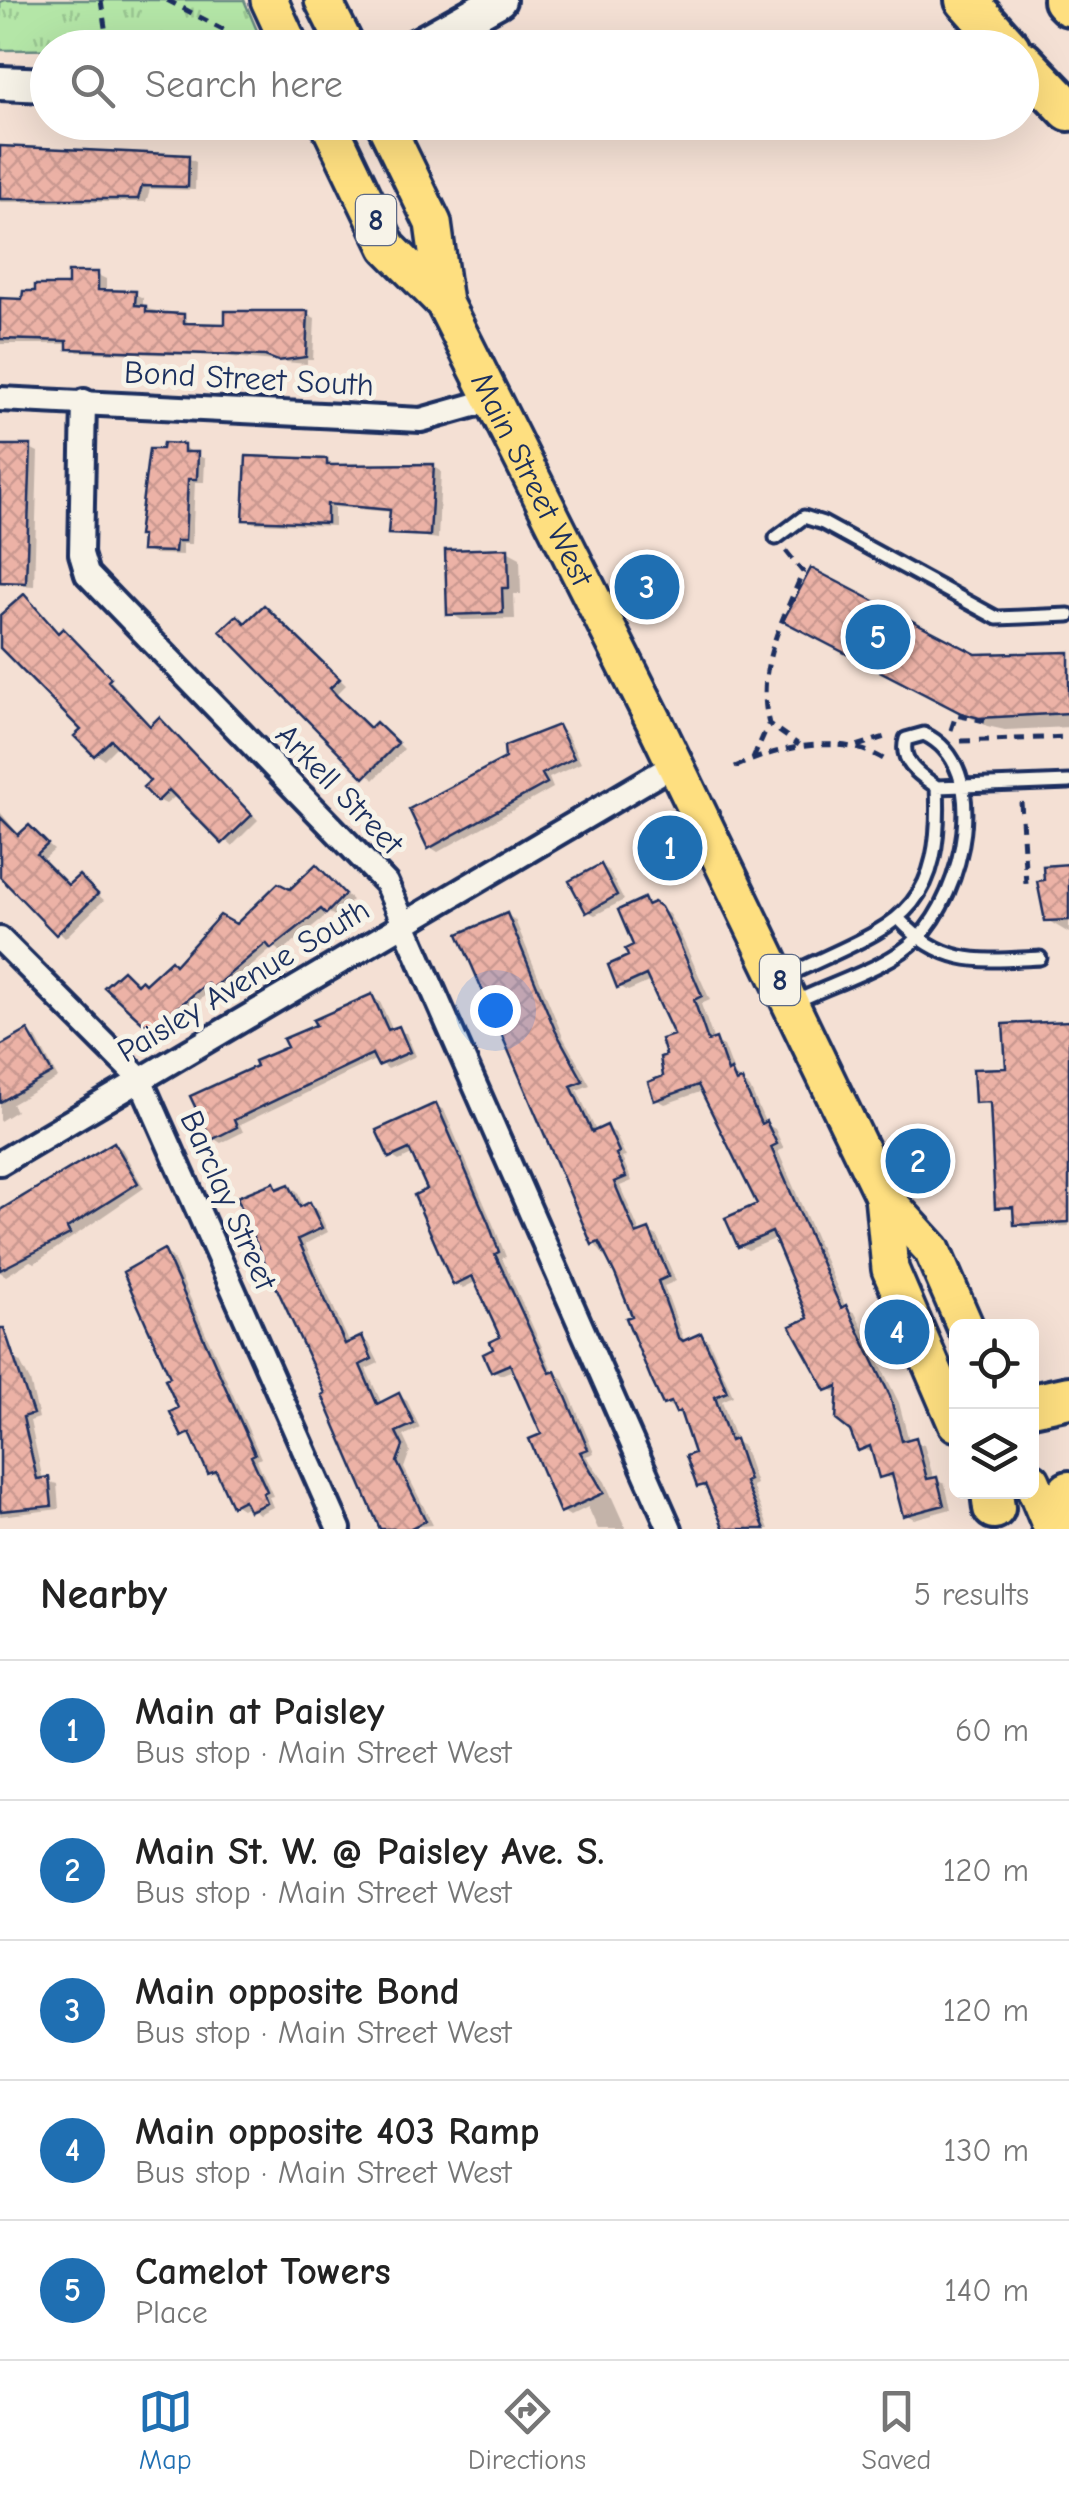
<!DOCTYPE html>
<meta charset="utf-8">
<style>
body{margin:0;font-family:"Comic Neue",sans-serif;background:#f6f6f6;color:#222}
.controls{position:absolute;right:30px;bottom:30px;display:grid;overflow:hidden;border-radius:15px;box-shadow:0 10px 40px #0002}
.controls button{width:90px;height:90px;display:grid;place-items:center;padding:0;border:0;border-bottom:2px solid #e0e0e0;background:#fff;color:#222;font:50px sans-serif}
.you{position:absolute;left:495px;top:1010px;width:35px;height:35px;margin:-25px;border:8px solid #fff;border-radius:50%;background:#1a73e8;box-shadow:0 0 0 15px #1a73e833}
.badge{display:grid;place-items:center;width:65px;height:65px;border-radius:50%;background:#1f6fb2;color:#fff;font-size:32px;font-weight:700}
.pin{position:absolute;translate:-50% -50%;border:5px solid #fff;box-shadow:0 2px 10px #0006}
.list{margin:0;padding:0;list-style:none}
h2{display:flex;justify-content:space-between;align-items:center;height:130px;margin:0;padding:0 40px;font-size:42px}
h2 small{font-size:32px;font-weight:400;color:#767676}
.list li{display:grid;grid-template-columns:65px 1fr auto;gap:30px;align-items:center;box-sizing:border-box;height:140px;padding:0 40px;border-top:2px solid #e0e0e0}
.list b{display:block;font-size:38px;white-space:nowrap}
.list p{margin:0;font-size:32px;white-space:nowrap;color:#767676}
.list em{font-size:32px;font-style:normal;color:#767676}
.icon{flex:none;width:55px;height:55px;fill:none;stroke:currentColor;stroke-width:2;stroke-linecap:round;stroke-linejoin:round}
.map{position:relative;flex:none;width:1069px;height:1529px;overflow:hidden}
.search{position:absolute;background:#fff;box-shadow:0 10px 40px #0002;left:30px;right:30px;top:30px;height:110px;display:flex;align-items:center;gap:25px;box-sizing:border-box;padding:0 35px;border-radius:55px;color:#767676;font-size:38px}
.sheet{height:830px;background:#fff}
nav{display:flex;justify-content:space-around;align-items:center;box-sizing:border-box;height:140px;border-top:2px solid #e0e0e0;background:#fff;font-size:28px;color:#767676}
nav a{display:grid;justify-items:center;gap:5px}
nav .on{color:#1f6fb2}
.map>svg:first-child{display:block}
.grass{fill:url(#grass-tufts);stroke:#688a82;stroke-width:2.5}
.shadow{fill:#0003}
.building{fill:url(#building-cross-hatch);stroke:#1b2f5e;stroke-width:2.5}
.lines{fill:none;stroke-linecap:round;stroke-linejoin:round}
.lane-casing{stroke:#1b2f5e;stroke-width:19}
.street-casing{stroke:#1b2f5e;stroke-width:30}
.secondary-casing{stroke:#1b2f5e;stroke-width:40}
.primary-casing{stroke:#1b2f5e;stroke-width:42}
.highway-casing{stroke:#1b2f5e;stroke-width:48}
.path{stroke:#1b2f5e;stroke-width:5;stroke-dasharray:10 8;stroke-linecap:butt}
.lane{stroke:#f7f3e8;stroke-width:11}
.street{stroke:#f7f3e8;stroke-width:22}
.secondary{stroke:#f7f3e8;stroke-width:32}
.primary{stroke:#fedf80;stroke-width:35}
.highway{stroke:#fedf80;stroke-width:40}
.labels{text-anchor:middle;stroke-width:10;stroke-linejoin:round;paint-order:stroke}
.shield{fill:#f7f3e8;stroke:#5d6a87;stroke-width:2.5}
.shield-label{font-size:30px;font-weight:bold;fill:#1b2f5e}
.street-label{font-size:32px;fill:#1b2f5e;stroke:#f7f3e8}
</style>
<div class="map">
<svg width="1069" height="1529" viewBox="0 0 1069 1529">
<defs>
<pattern id="grass-tufts" width="24" height="20" patternUnits="userSpaceOnUse" patternTransform="scale(2.5)"><rect width="24" height="20" fill="#b4e6a7"/><path d="M3 7l-1-3M5 7V3M7 7l1-3M15 17l-1-3M17 17v-4M19 17l1-3" fill="none" stroke="#9ac692"/></pattern>
<pattern id="building-cross-hatch" width="8" height="8" patternUnits="userSpaceOnUse" patternTransform="scale(2.5)"><rect width="8" height="8" fill="#ecb2a6"/><path d="M0 0l8 8M0 8l8-8" fill="none" stroke="#ca9991"/></pattern>
</defs>
<rect width="100%" height="100%" fill="#f4e0d4"/>
<filter id="ink" filterUnits="userSpaceOnUse"><feTurbulence type="fractalNoise" baseFrequency=".01" numOctaves="2"/><feDisplacementMap in="SourceGraphic" scale="20" xChannelSelector="R" yChannelSelector="G"/><feConvolveMatrix kernelMatrix="1 2 1 2 8 2 1 2 1" color-interpolation-filters="sRGB"/></filter>
<g filter="url(#ink)">
<path class="grass" d="M5,0H244L261,40L258,48L0,50V2Z"/>
<path class="shadow" d="M0,147L188,158L196,162L195,190L150,189L146,202H0Z
M98,275L106,279V293L135,294L143,298V308L184,317L191,326H228L307,314L315,318L313,360H307V364L222,356L78,352L70,344H0V300L25,301Z
M0,447L30,448L38,452L34,586L0,584Z
M183,447L205,459L204,482H195L192,544H183V555L152,554L144,549Z
M327,461L335,466H433L441,471L438,539L391,532L392,512L334,507V526L254,523L246,519Z
M507,551L520,558L521,594H514L515,619L462,620L449,613Z
M812,571L987,659L1069,655V727L1005,730L987,726L810,634Z
M24,597L60,634L71,636L152,727L159,720L167,725L258,820L232,846L177,795L166,804L158,800L154,781L119,744L104,759L96,754L84,730L0,643V618Z
M265,608L346,685L337,694L346,704L372,730L377,725L384,730L404,749L374,780L247,625Z
M558,728L566,733L581,763L549,778L553,788L438,852L430,847L508,759Z
M0,812L20,836L29,828L54,850L43,860L70,887L79,878L104,900L65,938L0,875Z
M601,866L609,871L624,900L595,915L587,911Z
M316,867L352,900L335,916L329,913L281,952L274,947L222,991L215,987L161,1033L153,1028L124,973L146,986L291,892Z
M1069,867V933L1047,920Z
M644,901L669,914L683,940L710,1000L701,1004L714,1041L724,1046L735,1075L750,1088L766,1124L775,1129L784,1149L778,1151L846,1308L855,1313L899,1403L909,1441L924,1445L934,1480L945,1484L951,1509L914,1519L905,1514L896,1480L882,1476L875,1452L860,1449L840,1393L828,1389L812,1319L777,1238L748,1250L740,1245L760,1206L703,1091L665,1104L656,1099L677,1036L651,981L628,991L619,986L636,947Z
M507,915L515,920L563,1037L590,1085L577,1090L597,1133L607,1128L615,1133L626,1157L622,1158L632,1181L620,1186L641,1235L649,1231L657,1236L676,1281L664,1286L685,1343L701,1336L709,1341L733,1396L722,1401L736,1442L743,1446L756,1484L752,1486L769,1529H728L710,1489L699,1486L698,1455L683,1414L665,1403L617,1273L594,1243Z
M372,997L380,1002L393,1031L406,1033L416,1056L388,1069L377,1059L240,1125L243,1132L221,1143L213,1138L259,1067Z
M1069,1024V1226L1024,1228L1016,1223V1210L997,1206L993,1106L977,1101L1008,1070Z
M28,1033L36,1038L58,1078L12,1104L16,1111L0,1121V1048Z
M436,1106L444,1110L496,1231L506,1257L502,1258L554,1374L563,1378L594,1453L586,1456L605,1482L626,1529H598L588,1507L570,1516L562,1511L544,1436L515,1369L501,1375L493,1370L503,1339L477,1281L463,1288L455,1283L430,1191L414,1154L399,1161L391,1156Z
M114,1144L122,1149L144,1188L35,1263L30,1261L6,1276L0,1272V1211Z
M274,1185L282,1190L289,1187L297,1191L304,1208L318,1210L328,1232L305,1244L350,1344L361,1339L369,1343L379,1363L366,1369L382,1404L399,1396L407,1401L420,1428L403,1436L410,1451L404,1468L433,1525L383,1529L329,1394Z
M164,1252L172,1257L261,1458L257,1460L273,1496L269,1497L273,1507L259,1514L249,1505L242,1509L234,1504L221,1476L210,1473L195,1438L184,1435L174,1378Z
M12,1357L20,1362L30,1381L39,1418L30,1421L43,1480L57,1484L59,1509L0,1516V1364Z"/>
<path class="building" d="M0,146L189,155L188,187L142,186L138,199H0Z
M68,272H98V290L136,291L135,305L146,306V312L184,314V323L225,324V311H308L306,357L278,361L265,356L67,349V341L0,339V298L22,299L23,291H35V285H68Z
M163,443L184,444V452H198L197,479H188L185,541H176L175,552L141,551L142,536H138L149,449H162Z
M0,445H31L26,583L0,582Z
M246,456L327,459V465L434,464L430,536L388,534L390,510L327,504V523L243,520Z
M508,548L509,588H502L503,613L447,615L445,550Z
M811,568L976,654L1069,652V713L979,718L961,713L783,621Z
M24,594L58,633L63,628L111,678L108,681L150,726L159,717L252,815L222,844L169,790L157,802L143,787L150,781L111,740L94,756L74,736L81,730L0,648V615Z
M264,605L340,679L330,688L338,697L370,728L376,722L398,743L364,778L220,631L237,615L245,623Z
M558,725L574,758L542,774L547,783L428,849L409,809L505,758L504,746Z
M0,817L18,835L29,825L48,844L37,854L68,885L79,875L98,894L56,935L0,877Z
M316,864L345,894L326,914L321,909L271,949L266,943L212,989L207,983L151,1030L104,987L123,970L137,984L141,980L145,984L171,960L175,965L220,915L236,924L278,883L290,889Z
M601,864L617,895L586,913L569,881Z
M1069,864V920L1045,921L1037,881L1044,880L1043,866Z
M644,898L647,905L654,902L661,907L675,933L702,996L694,1000L708,1041L716,1038L728,1072L731,1070L736,1082L742,1080L761,1124L766,1121L777,1144L771,1147L841,1308L846,1305L890,1396L902,1441L916,1437L927,1479L937,1477L944,1505L903,1516L892,1474L879,1478L870,1446L858,1451L850,1431L836,1420L838,1386L826,1391L790,1326L808,1318L772,1232L738,1247L725,1218L757,1204L698,1085L654,1101L648,1082L663,1076L660,1057L666,1055L661,1039L674,1035L646,975L617,988L608,965L628,956L625,949L633,945L618,910Z
M507,913L555,1030L583,1081L571,1086L592,1132L607,1125L619,1152L616,1154L626,1177L614,1182L636,1234L649,1229L669,1276L658,1281L678,1337L683,1341L701,1333L718,1369L727,1392L715,1397L730,1441L735,1439L749,1480L745,1482L765,1529H724L705,1485L697,1487L686,1456L694,1453L680,1411L676,1413L671,1402L663,1405L651,1379L626,1318L632,1316L615,1274L599,1242L592,1245L475,973L458,934Z
M372,994L388,1030L399,1026L410,1052L378,1066L372,1054L234,1120L237,1127L211,1140L190,1096L256,1066L254,1061L287,1047L283,1039L316,1025L313,1020Z
M1069,1021V1222L1014,1225L1013,1207L995,1208L990,1102L975,1103L973,1069L1006,1068L1003,1024Z
M28,1030L52,1073L0,1102V1046Z
M436,1103L489,1224L499,1252L495,1254L550,1373L555,1371L588,1449L580,1452L604,1493L560,1513L529,1439L541,1434L510,1364L491,1372L483,1354L493,1349L490,1342L500,1337L472,1276L453,1285L414,1195L427,1189L409,1149L389,1158L376,1130Z
M114,1142L138,1183L67,1228L70,1234L0,1270V1210Z
M274,1182L277,1189L289,1184L300,1207L310,1202L322,1228L298,1239L345,1344L362,1336L372,1359L360,1365L377,1404L399,1393L414,1424L396,1432L403,1446L397,1462L426,1521L409,1529H380L322,1395L325,1393L250,1230L237,1197Z
M164,1249L255,1454L251,1456L267,1491L263,1493L267,1503L249,1511L244,1500L232,1506L216,1471L208,1474L190,1433L182,1437L170,1412L178,1408L165,1379L170,1377L123,1272Z
M0,1328H4L33,1414L23,1417L37,1479L49,1477L52,1506L0,1511Z"/>
<g class="lines">
<g class="lane-casing">
<path id="lane" d="M776,538L804,517L823,523L997,618L1069,615
M900,920C944,967 981,961 1040,958
M782,978C887,926 944,923 937,787
M795,1002C833,983 888,968 918,938C962,895 994,767 924,734L906,739C899,762 920,775 937,787L1069,782"/>
</g>
<g class="street-casing">
<path id="street" d="M0,399L421,420L492,400
M84,401L81,554L87,574L386,883L670,1529
M0,939L140,1079L339,1529
M0,1163L675,764"/>
</g>
<g class="secondary-casing">
<path id="secondary" d="M413,48L499,0
M0,83L48,85"/>
</g>
<g class="primary-casing">
<g id="primary">
<path d="M269,0L291,48"/>
<path d="M323,0L347,48"/>
<path id="s1" d="M328,122L388,247L444,303L654,721L883,1196L932,1250L965,1326"/>
<path d="M384,122L433,223L444,303"/>
<path d="M883,1196L890,1269L956,1423"/>
<path d="M1032,1481L1052,1529"/>
</g>
</g>
<g class="highway-casing">
<path id="highway" d="M966,0L1009,48
M1064,0L1069,5
M1022,61L1069,110
M1032,1405L1069,1397
M992,1492L994,1508
M1062,1529L1069,1492"/>
</g>
<path class="path" d="M101,0L108,48
M167,0L257,47
M786,551L803,572C782,622 755,669 769,724L799,745
M951,730L956,715L985,721
M961,741L1069,737
M857,746L888,736
M753,759L768,725
M735,767C781,746 844,732 888,762
M1021,802L1026,884"/>
<use href="#lane" class="lane"/>
<use href="#street" class="street"/>
<use href="#secondary" class="secondary"/>
<use href="#primary" class="primary"/>
<use href="#highway" class="highway"/>
</g>
</g>
<g class="labels">
<g class="shield">
<rect x="356" y="195" width="40" height="50" rx="8"/>
<rect x="760" y="955" width="40" height="50" rx="8"/>
</g>
<g class="shield-label">
<text x="376" y="230">8</text>
<text x="780" y="990">8</text>
</g>
<g class="street-label">
<text transform="translate(249 378) rotate(3)" y="11">Bond Street South</text>
<text dy="11" stroke="none"><textPath href="#s1" startOffset="415">Main Street West</textPath></text>
<text transform="translate(340 789) rotate(46)" y="11">Arkell Street</text>
<text transform="translate(243 980) rotate(-31)" y="11">Paisley Avenue South</text>
<text transform="translate(229 1200) rotate(66)" y="11">Barclay Street</text>
</g>
</g>
</svg>
<div class="controls">
<button><svg class="icon" aria-label="locate" viewBox="0 0 24 24"><circle cx="12" cy="12" r="6"/><path d="M12 2v4M12 18v4M2 12h4M18 12h4"/></svg></button>
<button><svg class="icon" aria-label="layers" viewBox="0 0 24 24"><path d="M12 4l9 5-9 5-9-5zM3 14l9 5 9-5"/></svg></button>
</div>
<div class="you"></div>
<div class="pin badge" style="left:670px;top:848px">1</div>
<div class="pin badge" style="left:918px;top:1161px">2</div>
<div class="pin badge" style="left:647px;top:587px">3</div>
<div class="pin badge" style="left:897px;top:1332px">4</div>
<div class="pin badge" style="left:878px;top:637px">5</div>
<div class="search"><svg class="icon" aria-label="search" viewBox="0 0 24 24"><circle cx="10" cy="10" r="6"/><path d="M15 15l6 6"/></svg>Search here</div>
</div>
<section class="sheet">
<h2>Nearby<small>5 results</small></h2>
<ul class="list">
<li><span class="badge">1</span><div><b>Main at Paisley</b><p>Bus stop · Main Street West</p></div><em>60 m</em></li>
<li><span class="badge">2</span><div><b>Main St. W. @ Paisley Ave. S.</b><p>Bus stop · Main Street West</p></div><em>120 m</em></li>
<li><span class="badge">3</span><div><b>Main opposite Bond</b><p>Bus stop · Main Street West</p></div><em>120 m</em></li>
<li><span class="badge">4</span><div><b>Main opposite 403 Ramp</b><p>Bus stop · Main Street West</p></div><em>130 m</em></li>
<li><span class="badge">5</span><div><b>Camelot Towers</b><p>Place</p></div><em>140 m</em></li>
</ul>
</section>
<nav>
<a class="on"><svg class="icon" aria-label="map" viewBox="0 0 24 24"><path d="M3 6l6-2 6 2 6-2v14l-6 2-6-2-6 2zM9 4v14M15 6v14"/></svg>Map</a>
<a><svg class="icon" aria-label="directions" viewBox="0 0 24 24"><path d="M12 3l9 9-9 9-9-9zM9 14v-3h6M13 9l2 2-2 2"/></svg>Directions</a>
<a><svg class="icon" aria-label="saved" viewBox="0 0 24 24"><path d="M7 4h10v16l-5-4-5 4z"/></svg>Saved</a>
</nav>
